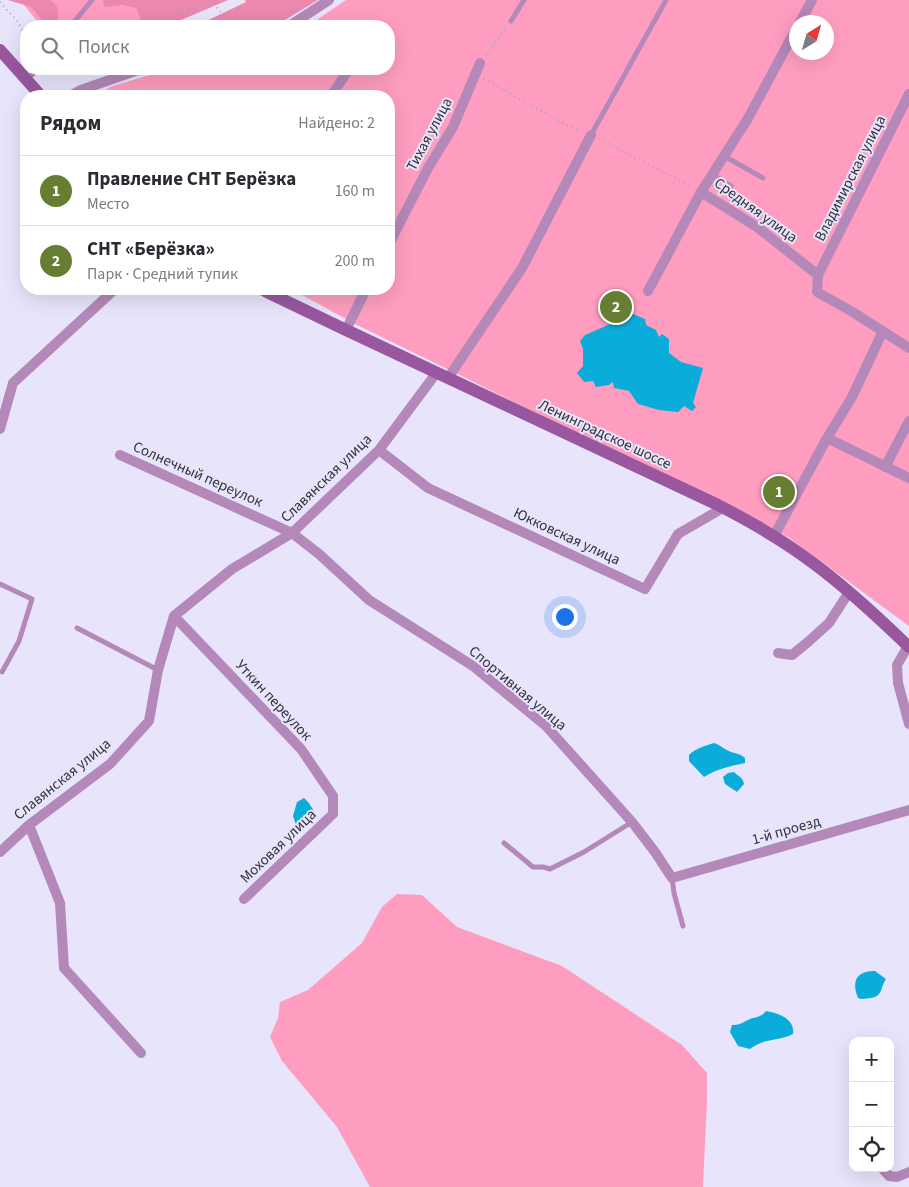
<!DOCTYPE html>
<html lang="ru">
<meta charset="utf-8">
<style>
body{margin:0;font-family:"Source Sans 3",sans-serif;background:#f2f2f3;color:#2b2b33}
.controls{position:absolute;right:15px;bottom:15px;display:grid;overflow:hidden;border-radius:10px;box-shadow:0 5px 20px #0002}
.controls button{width:45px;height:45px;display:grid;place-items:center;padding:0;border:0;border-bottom:1px solid #e1e1e2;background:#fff;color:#2b2b33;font:25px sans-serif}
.compass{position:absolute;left:789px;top:15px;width:45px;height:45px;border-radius:50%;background:#fff;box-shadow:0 5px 20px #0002;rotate:37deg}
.you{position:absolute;left:564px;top:616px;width:18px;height:18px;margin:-12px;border:4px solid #fff;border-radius:50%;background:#1a73e8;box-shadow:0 0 0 8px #1a73e833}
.badge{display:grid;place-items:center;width:32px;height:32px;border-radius:50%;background:#657e31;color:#fff;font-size:16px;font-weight:700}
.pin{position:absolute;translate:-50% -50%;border:2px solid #fff;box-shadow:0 1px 5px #0006}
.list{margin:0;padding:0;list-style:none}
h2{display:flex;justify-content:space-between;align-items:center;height:65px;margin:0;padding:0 20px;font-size:21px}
h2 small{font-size:16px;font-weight:400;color:#7c7c81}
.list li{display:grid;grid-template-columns:32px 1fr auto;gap:15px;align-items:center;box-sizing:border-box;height:70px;padding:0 20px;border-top:1px solid #e1e1e2}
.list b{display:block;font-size:19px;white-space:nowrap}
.list p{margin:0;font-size:16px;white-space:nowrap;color:#7c7c81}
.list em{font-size:16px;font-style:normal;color:#7c7c81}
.icon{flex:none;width:28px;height:28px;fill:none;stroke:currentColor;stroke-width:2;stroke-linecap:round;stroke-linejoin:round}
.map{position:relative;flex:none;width:909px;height:1187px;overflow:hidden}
.search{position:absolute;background:#fff;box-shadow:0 5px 20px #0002;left:20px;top:20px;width:375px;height:55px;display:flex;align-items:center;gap:12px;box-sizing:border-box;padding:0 18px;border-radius:20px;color:#7c7c81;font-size:19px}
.panel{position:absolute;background:#fff;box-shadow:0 5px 20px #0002;left:20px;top:90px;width:375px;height:205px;border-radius:20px}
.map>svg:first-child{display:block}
.green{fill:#fe9dc0;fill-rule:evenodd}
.forest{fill:#ec87ad}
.water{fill:#0aadd9}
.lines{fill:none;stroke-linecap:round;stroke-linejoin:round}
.path{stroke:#a6a4b6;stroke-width:2;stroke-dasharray:1 4;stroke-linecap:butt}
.service{stroke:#b488b8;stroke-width:5}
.minor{stroke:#b488b8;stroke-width:10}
.secondary{stroke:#99579f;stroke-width:12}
.labels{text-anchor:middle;stroke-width:4;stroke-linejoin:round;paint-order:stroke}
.street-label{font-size:15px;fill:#33323b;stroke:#e7e4fb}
</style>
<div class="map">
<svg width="909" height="1187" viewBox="0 0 909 1187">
<rect width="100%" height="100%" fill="#e7e4fb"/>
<path class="green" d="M20,0H191L125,26H41Z
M346,0H909V626L788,537L652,471L476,383L357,325L291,289H389V96H98L110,87L156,73L174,69H389V26H308ZM796,22H826V52H796Z
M397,894L422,895L457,927L562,966L682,1045L707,1073V1100L703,1187H370L337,1127L282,1061L270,1037L278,1018L280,1002L308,990L362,943L382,907Z"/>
<path class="forest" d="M8,0H50L57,6L58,18L51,26H47L31,7Z
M103,0H228L167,26H125L141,20L136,8L122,5L104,7Z
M245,0H318L285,20L265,26H196L246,2Z"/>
<path class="water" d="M633,314L645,319L646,325L656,330L659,337L662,334L669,339V353L681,362L703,368L693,403L696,407L692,411L684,406L678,412L659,410L638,404L629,391L614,388L613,382L609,385L596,387L593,381L584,382L577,373L583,366V349L580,341L585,335Z
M714,743C720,745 724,749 729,751C735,754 740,753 745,758V763C730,766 717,769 704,777L689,761V755C696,748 705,746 714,743Z
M734,772C739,777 743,777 744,784L737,792L725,784L723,777L728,773Z
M304,798L308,802L316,814L298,831L293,816L297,802Z
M872,971H875L886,979C880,988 883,996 871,998C866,998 863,1000 858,998C852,983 855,972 872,971Z
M766,1011C779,1013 795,1019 793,1034C777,1042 766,1037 750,1049L738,1046L730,1032L732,1025C739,1025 742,1023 748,1020C755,1016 760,1019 766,1011Z"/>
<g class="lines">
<path class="path" d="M0,2L18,22L26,37
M150,26L212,1L226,19L243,26
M486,55L507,27
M484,79L566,125L581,131
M599,139L692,187"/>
<path class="service" d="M511,21L524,0
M73,26L74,22L92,0
M28,79L38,69
M591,135L666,0
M724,156L763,178
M712,174L731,186
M0,584L32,599L19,641L2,672
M77,628L158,670
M504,843L533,867H543L550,869L584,852L632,822
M672,878L674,893L683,926"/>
<path class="minor" d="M800,22L812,0
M289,26L329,0
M796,29L747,120L701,192L757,227L818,275L817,292L851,311L909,348
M70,96L81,90L141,69
M331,96L349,69
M389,244L428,168L453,127L480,63
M818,275L909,94
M648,291L701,192
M346,330L366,289
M448,378L522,268L591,135
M0,429L13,383L115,289
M827,438L909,478
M379,450L428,488L645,589L678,534L723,508
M120,455L292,533L319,554L369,600L473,666L546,726L632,822L655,852L672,878L909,810
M885,467L909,421
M774,536L827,438L852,397L883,331
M174,616L301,749L333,796V814L244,899
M908,646L897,665L898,683L909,724
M778,653L792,655L808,642L829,623L849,592
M29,825L60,903L64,968L141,1053
M0,852L29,825L110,764L149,721L158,670L174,616L232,569L292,533L379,450L437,372
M882,1168L889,1176L897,1177L909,1172"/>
<path class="secondary" d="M0,50L41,96
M262,289L267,292L346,330L718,505C751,522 783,540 813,563C847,588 879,618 909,647"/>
</g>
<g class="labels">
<g class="street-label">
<text transform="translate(429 134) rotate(-62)" y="5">Тихая улица</text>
<text transform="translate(850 178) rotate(-63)" y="5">Владимирская улица</text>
<text transform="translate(756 210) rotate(36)" y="5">Средняя улица</text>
<text transform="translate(605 434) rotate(25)" y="5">Ленинградское шоссе</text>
<text transform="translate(198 474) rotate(24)" y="5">Солнечный переулок</text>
<text transform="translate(326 478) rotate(-44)" y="5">Славянская улица</text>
<text transform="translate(567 536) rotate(25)" y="5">Юкковская улица</text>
<text transform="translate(518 688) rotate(40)" y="5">Спортивная улица</text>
<text transform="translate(274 700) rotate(47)" y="5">Уткин переулок</text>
<text transform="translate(62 779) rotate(-39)" y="5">Славянская улица</text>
<text transform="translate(786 830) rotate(-16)" y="5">1-й проезд</text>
<text transform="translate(278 846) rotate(-44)" y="5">Моховая улица</text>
</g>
</g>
</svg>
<div class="controls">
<button>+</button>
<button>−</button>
<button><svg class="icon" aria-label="locate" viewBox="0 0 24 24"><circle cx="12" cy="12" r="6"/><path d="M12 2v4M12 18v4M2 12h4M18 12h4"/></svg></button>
</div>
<svg class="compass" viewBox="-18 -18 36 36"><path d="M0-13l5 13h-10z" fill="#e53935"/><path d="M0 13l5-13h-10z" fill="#7c7c81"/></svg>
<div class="you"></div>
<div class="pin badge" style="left:779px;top:492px">1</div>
<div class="pin badge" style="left:616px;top:307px">2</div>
<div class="search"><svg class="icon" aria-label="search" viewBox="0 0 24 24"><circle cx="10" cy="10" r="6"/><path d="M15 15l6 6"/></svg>Поиск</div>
<section class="panel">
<h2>Рядом<small>Найдено: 2</small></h2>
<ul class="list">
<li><span class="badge">1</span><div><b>Правление СНТ Берёзка</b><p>Место</p></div><em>160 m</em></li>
<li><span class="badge">2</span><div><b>СНТ «Берёзка»</b><p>Парк · Средний тупик</p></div><em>200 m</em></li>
</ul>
</section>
</div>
